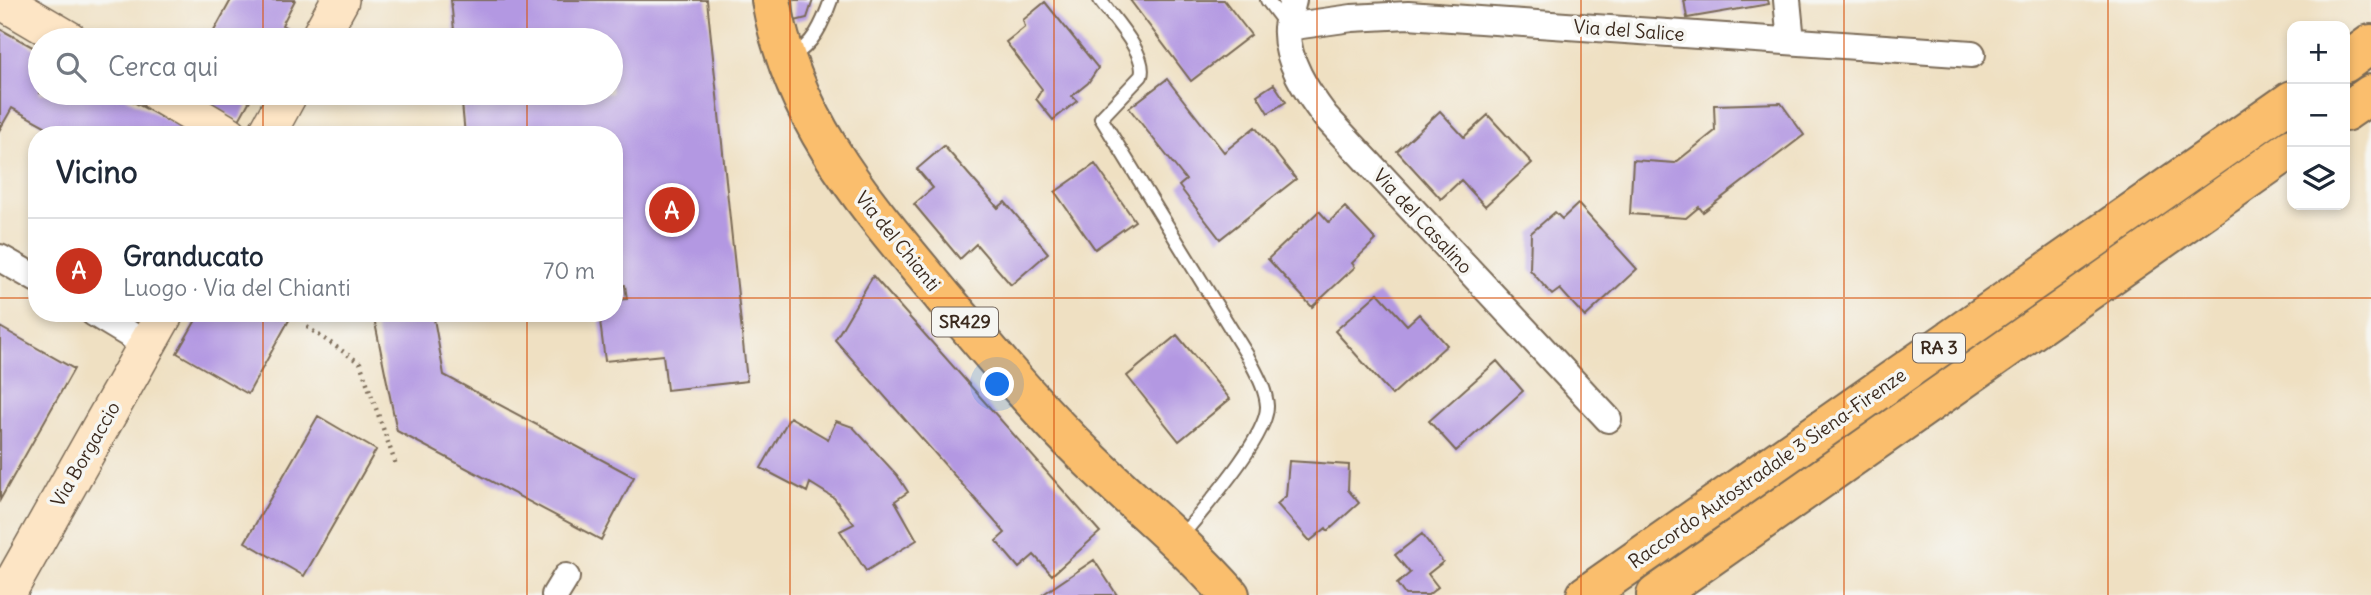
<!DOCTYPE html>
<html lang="it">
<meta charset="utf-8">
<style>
body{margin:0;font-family:Delius,sans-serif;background:#f2f2f3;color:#1f2937}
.controls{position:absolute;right:21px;top:21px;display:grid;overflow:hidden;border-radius:14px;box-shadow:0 4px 10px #0003}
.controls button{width:63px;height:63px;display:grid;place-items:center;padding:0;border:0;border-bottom:2px solid #e0e1e3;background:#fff;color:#1f2937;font:35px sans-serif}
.you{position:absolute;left:998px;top:385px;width:24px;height:24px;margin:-18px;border:5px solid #fff;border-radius:50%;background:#1a73e8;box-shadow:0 0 0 10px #1a73e833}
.badge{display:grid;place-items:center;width:46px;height:46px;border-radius:50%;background:#c8321e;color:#fff;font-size:23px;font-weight:700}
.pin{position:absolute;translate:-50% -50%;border:4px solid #fff;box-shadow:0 2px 7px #0006}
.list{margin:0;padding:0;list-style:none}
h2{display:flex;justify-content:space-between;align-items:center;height:91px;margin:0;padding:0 28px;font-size:30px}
h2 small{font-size:23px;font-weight:400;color:#747a83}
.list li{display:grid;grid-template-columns:46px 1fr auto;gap:21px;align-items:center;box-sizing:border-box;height:105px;padding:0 28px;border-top:2px solid #e0e1e3}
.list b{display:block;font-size:26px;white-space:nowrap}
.list p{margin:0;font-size:23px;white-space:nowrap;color:#747a83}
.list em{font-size:23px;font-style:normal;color:#747a83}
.icon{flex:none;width:38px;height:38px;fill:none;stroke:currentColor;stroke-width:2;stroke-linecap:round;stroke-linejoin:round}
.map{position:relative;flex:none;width:2371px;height:595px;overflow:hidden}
.search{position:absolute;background:#fff;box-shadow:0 4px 10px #0003;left:28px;top:28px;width:595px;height:77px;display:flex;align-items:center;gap:18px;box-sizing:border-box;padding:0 24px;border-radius:38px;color:#747a83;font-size:26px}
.panel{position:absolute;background:#fff;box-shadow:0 4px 10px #0003;left:28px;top:126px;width:595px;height:196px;border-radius:28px}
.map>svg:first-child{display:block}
.building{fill:#b398e2}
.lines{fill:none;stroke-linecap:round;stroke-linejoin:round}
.lane-casing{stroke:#7a6a57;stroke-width:16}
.street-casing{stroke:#7a6a57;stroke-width:30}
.secondary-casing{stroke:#7a6a57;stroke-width:40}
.primary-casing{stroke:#7a6a57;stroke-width:42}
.highway-casing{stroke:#7a6a57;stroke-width:42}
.path{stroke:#7a6a57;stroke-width:4.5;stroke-dasharray:2 5;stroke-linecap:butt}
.lane{stroke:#fff;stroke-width:12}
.street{stroke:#fff;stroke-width:26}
.secondary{stroke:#fde5c5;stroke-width:37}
.primary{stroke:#fabe6d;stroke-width:38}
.highway{stroke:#fabe6d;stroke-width:38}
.grid{fill:none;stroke:#d7540e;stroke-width:2;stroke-opacity:0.55}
.labels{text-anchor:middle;stroke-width:7;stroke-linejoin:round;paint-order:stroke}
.shield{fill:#f6f6f2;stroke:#73675e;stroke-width:2}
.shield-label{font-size:18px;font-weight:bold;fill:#3b2a1e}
.street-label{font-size:19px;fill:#3b2a1e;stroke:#f6f6f2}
</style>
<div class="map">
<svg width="2371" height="595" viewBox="0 0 2371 595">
<rect width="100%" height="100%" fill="#f6f6f2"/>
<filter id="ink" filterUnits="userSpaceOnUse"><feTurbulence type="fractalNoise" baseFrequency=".0143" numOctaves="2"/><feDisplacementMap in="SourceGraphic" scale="14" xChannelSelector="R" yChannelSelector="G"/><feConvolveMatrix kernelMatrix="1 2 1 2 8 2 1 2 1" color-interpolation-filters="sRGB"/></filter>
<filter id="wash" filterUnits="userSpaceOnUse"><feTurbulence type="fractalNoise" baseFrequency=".00686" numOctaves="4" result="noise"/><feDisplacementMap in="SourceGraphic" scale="28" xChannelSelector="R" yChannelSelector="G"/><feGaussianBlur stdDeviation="1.57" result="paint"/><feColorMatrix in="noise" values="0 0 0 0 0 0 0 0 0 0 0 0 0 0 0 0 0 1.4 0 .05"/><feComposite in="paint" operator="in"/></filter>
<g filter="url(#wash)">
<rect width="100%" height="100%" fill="#efe0c2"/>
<g id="blocks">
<path class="building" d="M231,0H295L282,25L289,29L283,40H209Z
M451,0H707L747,381L667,390L663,355L605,361L599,313H614V300L627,299L625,285L614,286V135H465L461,93H611V40H455Z
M793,0H813L807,18L795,21Z
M1130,0H1224L1251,35L1191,81Z
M1684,0H1768L1769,4L1687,18Z
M1045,2L1098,68L1088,83L1072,96L1077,101L1053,120L1036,99L1042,89L1006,42L1025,27L1023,20Z
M0,29L40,51V93H117L195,135H61L12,108L0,129Z
M1167,79L1224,152L1255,127L1296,179L1220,239L1179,186L1186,180L1129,108Z
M1274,84L1286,102L1268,113L1257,95Z
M190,93H254L239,120Z
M1781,103L1804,135L1703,212L1699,207L1686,218L1630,214L1633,160L1675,163L1715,131L1714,105Z
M1440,111L1464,137L1488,115L1532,163L1485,206L1461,180L1441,199L1397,151Z
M944,146L998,208L1005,202L1048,253L1011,285L976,244L960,259L914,204L933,188L917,169Z
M1095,164L1135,221L1095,249L1055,192Z
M1578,204L1637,269L1585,317L1560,289L1552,295L1530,270L1531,233L1555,212L1562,219Z
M1345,207L1376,240L1352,263L1355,267L1312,307L1268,259L1319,211L1329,222Z
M873,276L1100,532L1052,575L1034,555L1019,568L996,541L1005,533L835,340Z
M1378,293L1407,325L1419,314L1447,345L1392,395L1335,331Z
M200,313H293L248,394L177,353Z
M373,313H433L444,375L634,477L601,540L397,431Z
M0,327L74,369L0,500Z
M1177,335L1230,399L1179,441L1127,376Z
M1497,361L1523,391L1456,451L1429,421Z
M318,416L376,450L304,576L245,542Z
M790,417L828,439L836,421L853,427L897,475L908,492L895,501L917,540L866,571L840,531L854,524L834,498L810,483L807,492L761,468Z
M1289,461L1349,465L1348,490L1359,503L1328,531L1326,528L1310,541L1277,504L1286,496Z
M1422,534L1443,562L1428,574L1438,587L1428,595H1405L1397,584L1410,573L1395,555Z
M1094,560L1117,595H1042Z"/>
</g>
</g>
<g filter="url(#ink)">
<use href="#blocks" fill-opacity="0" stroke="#7a6a57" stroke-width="2"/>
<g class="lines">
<g class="lane-casing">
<path id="lane" d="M1100,0C1113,18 1148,55 1141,76L1101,118L1247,355C1255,371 1266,388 1267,406C1268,437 1201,512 1180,538
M1267,0L1286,25
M790,58C814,44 822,25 831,0"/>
</g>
<g class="street-casing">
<path id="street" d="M1293,0C1291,9 1288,19 1287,28C1285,60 1307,92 1325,116L1608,419
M1787,0L1791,41
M1287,27L1352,18L1408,15L1972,54
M0,258L37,279
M94,313L147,345
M555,595L566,577"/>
</g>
<g class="secondary-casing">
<path id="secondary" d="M1,0L69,40
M318,40L340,0
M158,93L229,135
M266,135L289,93
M6,595L165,313"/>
</g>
<g class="primary-casing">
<path id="primary" d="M771,0C793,124 867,205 944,298C991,353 1037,409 1089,459C1136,505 1187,546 1230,595"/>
</g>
<g class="highway-casing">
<path id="highway" d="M2345,63L2371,44
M2345,112L2371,94
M1586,595L2292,100
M1656,595L2292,148"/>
</g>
<path class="path" d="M307,327L360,363L396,465"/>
<use href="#lane" class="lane"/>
<use href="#street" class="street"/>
<use href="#secondary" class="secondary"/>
<use href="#primary" class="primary"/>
<use href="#highway" class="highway"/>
</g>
</g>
<path class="grid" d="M263,0V40M527,0V40M790,0V595M1054,0V595M1317,0V595M1581,0V595M1844,0V595M2108,0V595M263,93V135M527,93V135M0,298H37M614,298H2371M263,313V595M527,313V595"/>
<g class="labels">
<g class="shield">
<rect x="932" y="307.5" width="66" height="29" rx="5"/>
<rect x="1913" y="333.5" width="52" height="29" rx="5"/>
</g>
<g class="shield-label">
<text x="965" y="328">SR429</text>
<text x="1939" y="354">RA 3</text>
</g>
<g class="street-label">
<text transform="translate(1629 30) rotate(4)" y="7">Via del Salice</text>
<text transform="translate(1423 221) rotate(47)" y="7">Via del Casalino</text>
<text transform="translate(898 241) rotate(51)" y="7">Via del Chianti</text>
<text transform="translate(85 454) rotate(-60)" y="7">Via Borgaccio</text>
<text transform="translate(1767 468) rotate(-35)" y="7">Raccordo Autostradale 3 Siena-Firenze</text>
</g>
</g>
</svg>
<div class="controls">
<button>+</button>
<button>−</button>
<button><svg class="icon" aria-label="layers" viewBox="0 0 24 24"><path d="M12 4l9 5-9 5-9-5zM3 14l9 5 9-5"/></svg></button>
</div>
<div class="you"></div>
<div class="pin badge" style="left:672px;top:210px">A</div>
<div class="search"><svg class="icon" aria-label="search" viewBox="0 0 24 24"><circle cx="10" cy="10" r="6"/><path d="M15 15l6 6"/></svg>Cerca qui</div>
<section class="panel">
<h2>Vicino<small></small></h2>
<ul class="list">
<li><span class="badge">A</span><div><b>Granducato</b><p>Luogo · Via del Chianti</p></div><em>70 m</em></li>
</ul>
</section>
</div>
